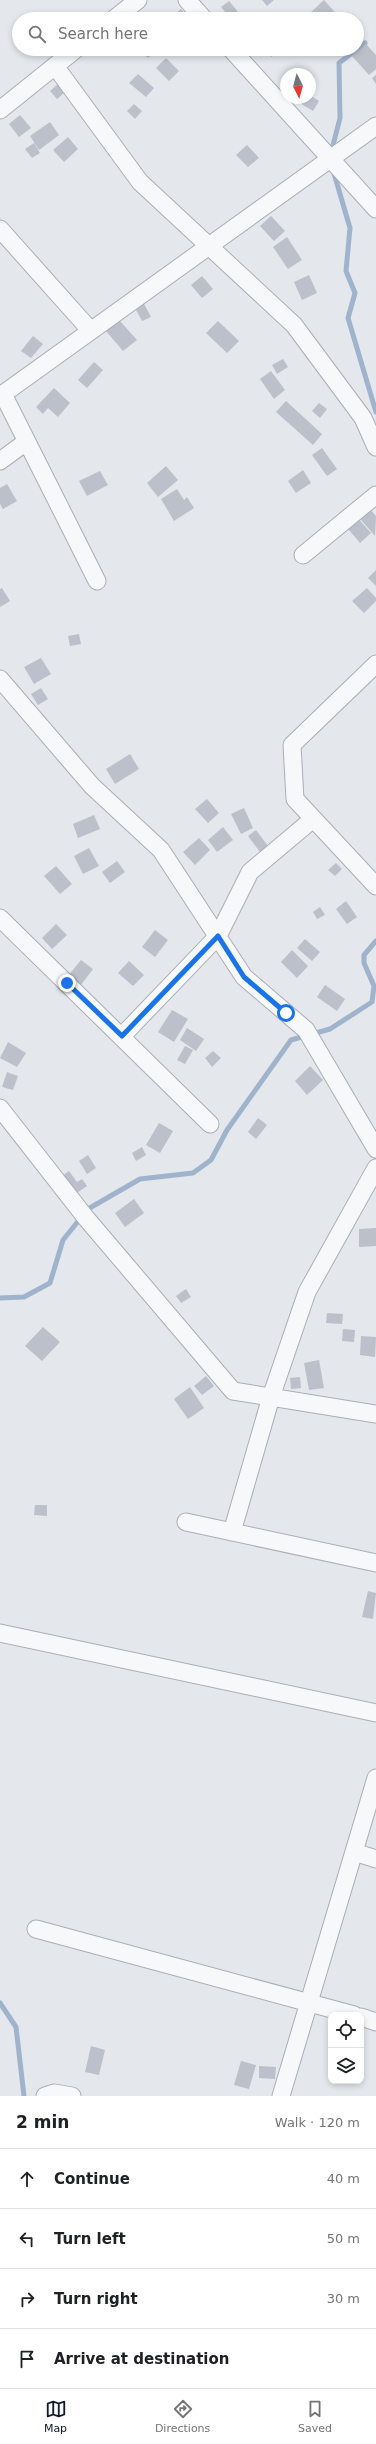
<!DOCTYPE html>
<meta charset="utf-8">
<style>
body{margin:0;font-family:"DejaVu Sans",sans-serif;background:#f6f6f6;color:#202124}
.controls{position:absolute;right:12px;bottom:12px;display:grid;overflow:hidden;border-radius:8px;box-shadow:0 2px 6px #0003}
.controls button{width:36px;height:36px;display:grid;place-items:center;padding:0;border:0;border-bottom:1px solid #e0e0e0;background:#fff;color:#202124;font:20px sans-serif}
.compass{position:absolute;left:280px;top:68px;width:36px;height:36px;border-radius:50%;background:#fff;box-shadow:0 2px 6px #0003;rotate:174deg}
.stop{position:absolute;width:12px;height:12px;margin:-9px;border:3px solid #1a73e8;border-radius:50%;background:#fff}
.stop.end{background:#1a73e8;border-color:#fff;box-shadow:0 1px 4px #0008}
.list{margin:0;padding:0;list-style:none}
h2{display:flex;justify-content:space-between;align-items:center;height:52px;margin:0;padding:0 16px;font-size:17px}
h2 small{font-size:13px;font-weight:400;color:#757577}
.list li{display:grid;grid-template-columns:26px 1fr auto;gap:12px;align-items:center;box-sizing:border-box;height:60px;padding:0 16px;border-top:1px solid #e0e0e0}
.list b{display:block;font-size:15px;white-space:nowrap}
.list em{font-size:13px;font-style:normal;color:#757577}
.icon{flex:none;width:22px;height:22px;fill:none;stroke:currentColor;stroke-width:2;stroke-linecap:round;stroke-linejoin:round}
.map{position:relative;flex:none;width:376px;height:2096px;overflow:hidden}
.search{position:absolute;background:#fff;box-shadow:0 2px 6px #0003;left:12px;right:12px;top:12px;height:44px;display:flex;align-items:center;gap:10px;box-sizing:border-box;padding:0 14px;border-radius:22px;color:#757577;font-size:15px}
.sheet{height:292px;background:#fff}
nav{display:flex;justify-content:space-around;align-items:center;box-sizing:border-box;height:56px;border-top:1px solid #e0e0e0;background:#fff;font-size:11px;color:#757577}
nav a{display:grid;justify-items:center;gap:2px}
nav .on{color:#111827}
.map>svg:first-child{display:block}
.lines{fill:none;stroke-linecap:round;stroke-linejoin:round}
.stream{stroke:#9fb4cc;stroke-width:5}
.building{fill:#bbc0ca}
.minor-casing{stroke:#a9aeb7;stroke-width:19}
.minor{stroke:#f7f8fa;stroke-width:17}
.route{stroke:#1a73e8;stroke-width:5}
</style>
<div class="map">
<svg width="376" height="2096" viewBox="0 0 376 2096">
<rect width="100%" height="100%" fill="#e4e7ec"/>
<g class="lines">
<path class="stream" d="M331,153L340,118L339,63L365,43
M333,170L350,228L346,271L355,293L348,318L376,412
M0,1298L24,1297L50,1283L63,1240L88,1209L140,1179L193,1173L211,1160L227,1130L291,1040L330,1029L372,1002L374,986L364,963V955L376,941
M0,2003L16,2027L24,2096"/>
</g>
<path class="building" d="M262,0H274L267,6Z
M324,0L341,19H312L308,15Z
M229,1L239,13L231,19L221,7Z
M181,9L189,19H169Z
M366,44L376,55V69L369,75L352,56Z
M139,49H156L157,50L148,58Z
M266,49H284L271,57Z
M166,58L179,71L169,81L156,68Z
M138,74L154,88L146,97L129,83Z
M376,75V84L372,78Z
M58,84L65,92L57,99L50,91Z
M310,95L319,101L313,111L298,102L301,98H310Z
M134,104L142,111L135,119L127,111Z
M20,115L31,128L19,137L9,124Z
M50,122L59,135L39,150L30,136Z
M68,137L78,149L64,162L53,150Z
M34,143L40,153L32,158L25,149Z
M247,145L259,158L248,167L236,155Z
M271,216L285,231L274,241L260,226Z
M287,237L302,260L288,269L273,247Z
M309,275L317,293L302,300L294,282Z
M202,276L213,289L202,298L191,285Z
M143,302L151,317L142,321L134,306Z
M119,320L137,340L123,351L106,331Z
M218,321L239,341L227,353L206,333Z
M33,336L43,344L31,358L21,351Z
M283,359L288,367L277,374L272,365Z
M94,362L103,370L87,388L78,380Z
M271,371L285,390L274,399L260,379Z
M54,388L70,403L58,417L48,408L43,414L36,407Z
M286,401L322,434L313,445L276,412Z
M319,403L327,409L320,418L312,411Z
M322,448L337,469L327,476L312,455Z
M166,466L178,480L158,497L147,483Z
M303,470L311,483L296,493L288,481Z
M100,471L108,485L87,496L79,481Z
M7,484L17,501L3,509L0,504V488Z
M177,489L184,500L187,497L194,508L174,521L161,499Z
M366,505L376,516L375,536L356,514Z
M355,515L371,533L360,543L344,524Z
M376,570V586L368,578Z
M2,588L10,601L0,607V589Z
M367,588L376,598V601L364,613L352,601Z
M79,634L81,644L70,646L68,636Z
M41,658L51,674L34,684L24,667Z
M41,688L48,699L38,705L31,694Z
M130,754L139,769L115,784L106,769Z
M207,799L219,813L208,823L195,809Z
M244,808L253,828L241,834L231,814Z
M94,815L100,829L78,838L73,824Z
M223,827L233,840L217,852L208,840Z
M256,830L268,846L260,852L248,836Z
M199,838L210,850L195,865L183,852Z
M89,848L99,866L83,874L74,856Z
M117,861L125,872L110,883L102,872Z
M336,863L342,869L335,876L328,870Z
M56,866L72,884L60,894L44,876Z
M346,901L357,917L347,924L336,909Z
M320,907L325,915L317,919L313,912Z
M56,924L67,935L52,949L42,938Z
M155,930L168,940L155,957L142,947Z
M305,939L320,952L312,961L297,948Z
M292,950L308,966L297,978L281,962Z
M81,960L93,969L81,985L68,976Z
M129,961L144,975L133,986L118,973Z
M325,985L345,999L337,1011L317,997Z
M172,1010L188,1019L174,1042L158,1032Z
M187,1028L204,1039L196,1051L180,1040Z
M8,1042L26,1053L17,1067L0,1058Z
M185,1046L193,1050L185,1064L177,1060Z
M213,1051L221,1058L212,1067L205,1058Z
M310,1066L323,1080L307,1095L295,1081Z
M7,1072L18,1076L13,1090L2,1087Z
M258,1118L267,1125L256,1139L248,1132Z
M159,1123L173,1131L160,1153L146,1145Z
M142,1147L146,1155L136,1161L132,1153Z
M88,1155L96,1168L87,1174L79,1161Z
M69,1171L77,1182L82,1179L87,1186L71,1197L58,1179Z
M134,1199L144,1213L125,1227L115,1213Z
M376,1228V1246L359,1247V1229Z
M186,1289L191,1297L181,1303L176,1296Z
M327,1313L343,1314L342,1324L326,1323Z
M43,1327L60,1342L42,1361L25,1346Z
M343,1329L355,1330L354,1342L342,1341Z
M361,1336L376,1337L375,1357L360,1355Z
M319,1360L324,1388L309,1390L304,1363Z
M206,1376L214,1386L202,1395L194,1386Z
M300,1377L301,1388L291,1389L290,1378Z
M190,1387L204,1408L188,1419L174,1399Z
M35,1505H47V1516L34,1515Z
M368,1591L376,1593L373,1619L362,1617Z
M91,2046L105,2050L99,2075L85,2072Z
M241,2061L256,2065L249,2089L234,2085Z
M259,2066L276,2067L275,2079L259,2078Z"/>
<g class="lines">
<g class="minor-casing">
<path id="minor" d="M187,0L204,19
M114,19L138,0
M231,49L376,209
M55,66L140,182L294,325L363,418L376,447
M0,110L76,49
M0,229L91,331
M0,461L26,442
M303,555L376,495
M97,581L3,394L376,126
M376,664L292,745L295,799L376,886
M0,679L92,786L161,850L244,977L306,1030L376,1149
M0,918L210,1124
M122,1036L218,936L250,872L313,819
M0,1108L86,1218L233,1391L376,1414
M186,1522L376,1563
M232,1532L271,1397L307,1292L376,1168
M0,1633L376,1713
M354,1852L376,1859
M36,1929L354,2015
M361,2017L376,2022
M45,2096L54,2093L72,2096
M281,2096L376,1778"/>
</g>
<use href="#minor" class="minor"/>
</g>
<g class="lines">
<path class="route" d="M67,983L122,1036L218,936L244,977L286,1013"/>
</g>
</svg>
<div class="controls">
<button><svg class="icon" aria-label="locate" viewBox="0 0 24 24"><circle cx="12" cy="12" r="6"/><path d="M12 2v4M12 18v4M2 12h4M18 12h4"/></svg></button>
<button><svg class="icon" aria-label="layers" viewBox="0 0 24 24"><path d="M12 4l9 5-9 5-9-5zM3 14l9 5 9-5"/></svg></button>
</div>
<svg class="compass" viewBox="-18 -18 36 36"><path d="M0-13l5 13h-10z" fill="#e53935"/><path d="M0 13l5-13h-10z" fill="#757577"/></svg>
<div class="stop" style="left:286px;top:1013px"></div>
<div class="stop end" style="left:67px;top:983px"></div>
<div class="search"><svg class="icon" aria-label="search" viewBox="0 0 24 24"><circle cx="10" cy="10" r="6"/><path d="M15 15l6 6"/></svg>Search here</div>
</div>
<section class="sheet">
<h2>2 min<small>Walk · 120 m</small></h2>
<ul class="list">
<li><svg class="icon" aria-label="ahead" viewBox="0 0 24 24"><path d="M12 20V5M6 11l6-6 6 6"/></svg><div><b>Continue</b></div><em>40 m</em></li>
<li><svg class="icon" aria-label="left" viewBox="0 0 24 24"><path d="M17 20v-9H6M10 6l-5 5 5 5"/></svg><div><b>Turn left</b></div><em>50 m</em></li>
<li><svg class="icon" aria-label="right" viewBox="0 0 24 24"><path d="M7 20v-9h11M14 6l5 5-5 5"/></svg><div><b>Turn right</b></div><em>30 m</em></li>
<li><svg class="icon" aria-label="arrive" viewBox="0 0 24 24"><path d="M6 21V4h12l-3 4 3 4H6"/></svg><div><b>Arrive at destination</b></div></li>
</ul>
</section>
<nav>
<a class="on"><svg class="icon" aria-label="map" viewBox="0 0 24 24"><path d="M3 6l6-2 6 2 6-2v14l-6 2-6-2-6 2zM9 4v14M15 6v14"/></svg>Map</a>
<a><svg class="icon" aria-label="directions" viewBox="0 0 24 24"><path d="M12 3l9 9-9 9-9-9zM9 14v-3h6M13 9l2 2-2 2"/></svg>Directions</a>
<a><svg class="icon" aria-label="saved" viewBox="0 0 24 24"><path d="M7 4h10v16l-5-4-5 4z"/></svg>Saved</a>
</nav>
